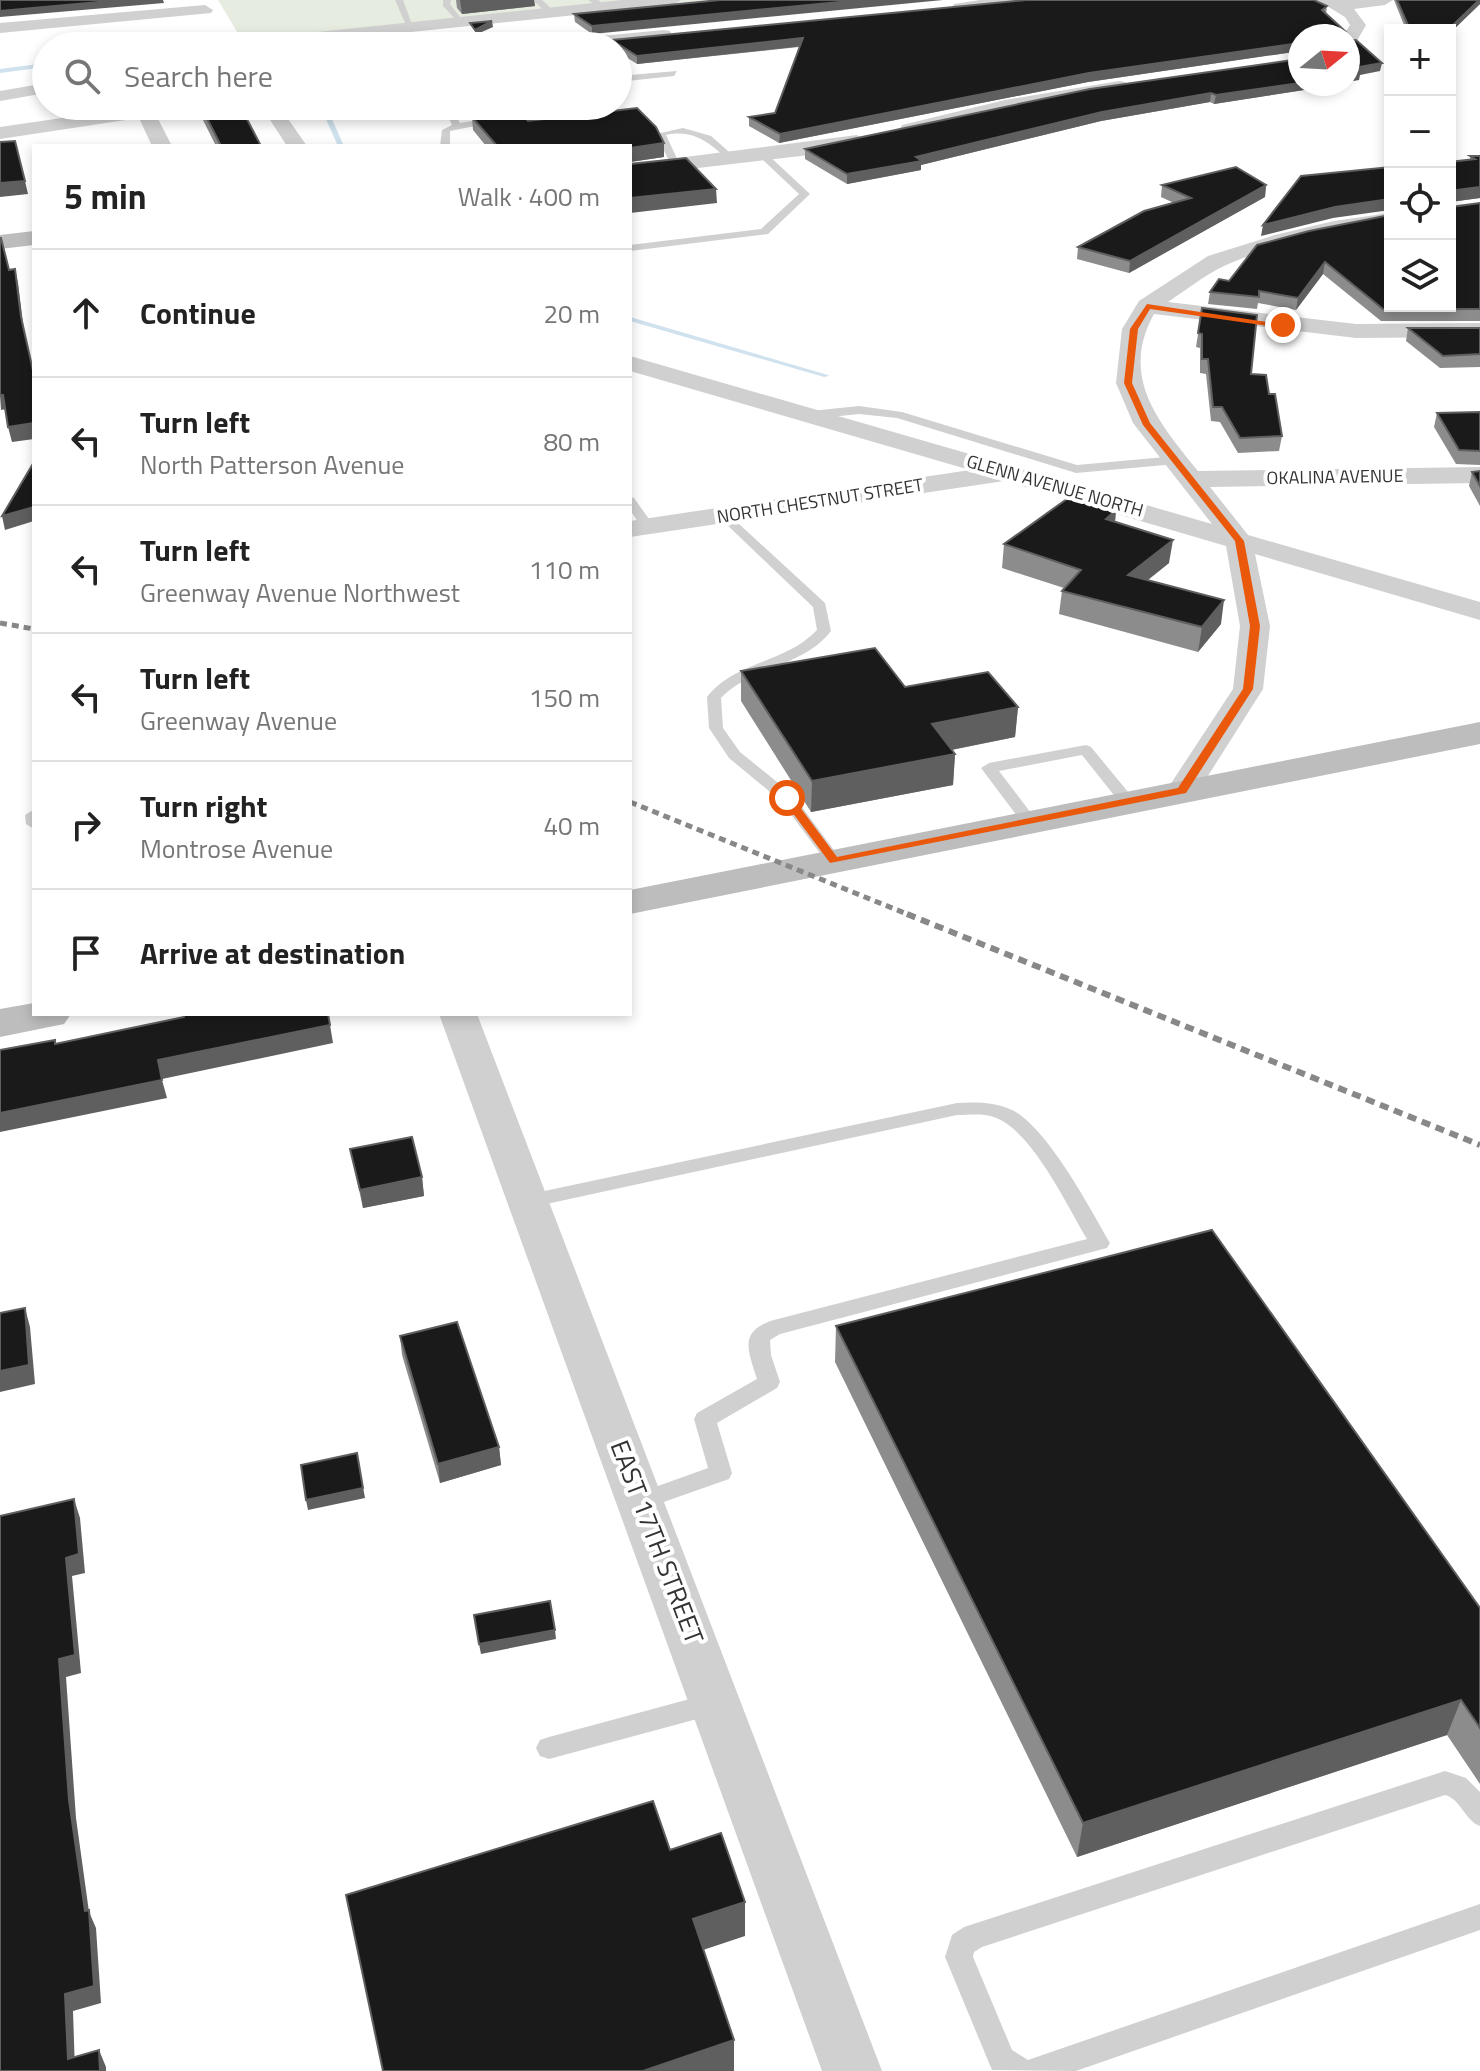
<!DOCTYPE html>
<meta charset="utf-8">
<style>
body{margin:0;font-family:"Titillium Web",sans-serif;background:#f2f2f2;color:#222}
.controls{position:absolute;right:24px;top:24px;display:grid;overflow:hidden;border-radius:0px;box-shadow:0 4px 12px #0003}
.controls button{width:72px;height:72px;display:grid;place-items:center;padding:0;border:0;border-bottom:2px solid #e0e0e0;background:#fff;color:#222;font:40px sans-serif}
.compass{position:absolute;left:1288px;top:24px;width:72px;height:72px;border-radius:50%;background:#fff;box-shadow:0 4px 12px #0003;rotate:72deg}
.stop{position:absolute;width:24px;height:24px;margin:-18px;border:6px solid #ea580c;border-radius:50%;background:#fff}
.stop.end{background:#ea580c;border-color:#fff;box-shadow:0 2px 8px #0008}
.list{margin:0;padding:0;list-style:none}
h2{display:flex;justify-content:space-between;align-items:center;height:104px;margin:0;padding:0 32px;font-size:34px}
h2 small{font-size:26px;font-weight:400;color:#767676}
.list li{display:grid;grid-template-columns:52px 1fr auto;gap:24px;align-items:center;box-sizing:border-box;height:128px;padding:0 32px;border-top:2px solid #e0e0e0}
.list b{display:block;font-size:30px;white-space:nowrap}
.list p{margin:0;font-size:26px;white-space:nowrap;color:#767676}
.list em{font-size:26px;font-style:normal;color:#767676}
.icon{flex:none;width:44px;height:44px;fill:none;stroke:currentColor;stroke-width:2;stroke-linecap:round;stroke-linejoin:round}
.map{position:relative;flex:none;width:1480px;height:2071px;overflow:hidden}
.search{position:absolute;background:#fff;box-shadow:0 4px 12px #0003;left:32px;top:32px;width:600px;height:88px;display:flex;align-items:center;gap:20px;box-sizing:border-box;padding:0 28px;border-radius:44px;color:#767676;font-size:30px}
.panel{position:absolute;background:#fff;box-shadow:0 4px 12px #0003;left:32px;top:144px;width:600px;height:872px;border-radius:0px}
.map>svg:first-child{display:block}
.green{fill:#e6ecdf}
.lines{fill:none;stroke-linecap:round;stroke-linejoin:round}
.stream{fill:#cfe2ee;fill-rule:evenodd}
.path{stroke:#cdcdcd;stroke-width:2;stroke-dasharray:2 2;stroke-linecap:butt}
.lane{fill:#d0d0d0;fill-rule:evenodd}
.street{fill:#d0d0d0;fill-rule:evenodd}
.secondary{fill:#bdbdbd;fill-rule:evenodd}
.rail-far1{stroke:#888;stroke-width:5;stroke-dasharray:7 5;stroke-linecap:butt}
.rail{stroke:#888;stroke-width:6;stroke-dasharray:9 6;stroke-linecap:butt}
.wall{fill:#8c8c8c}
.shaded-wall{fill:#5f5f5f}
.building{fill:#1a1a1a;stroke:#5f5f5f;stroke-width:2}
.route{fill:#ea580c}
.labels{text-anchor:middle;stroke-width:8;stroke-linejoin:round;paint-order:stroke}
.far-street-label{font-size:18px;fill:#333;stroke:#fff}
.near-street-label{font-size:26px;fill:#333;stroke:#fff}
</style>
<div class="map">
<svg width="1480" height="2071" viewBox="0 0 1480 2071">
<rect width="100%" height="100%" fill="#fff"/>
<path class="green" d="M218,0H711L242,40Z"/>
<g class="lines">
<path class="stream" d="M150,40H180L182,41L119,46Z
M286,44H290L291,46H286Z
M46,63V67L0,73V69Z
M320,106H326L344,146H338Z
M630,317L828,375L829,376L824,377L630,321Z"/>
<path class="path" d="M180,46L195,37L194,32"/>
<path class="lane" d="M395,0H403L413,27L406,25Z
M443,0H451L450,4L464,22H458L443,6Z
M533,0H542L555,12L548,14Z
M588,0H598L607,6L600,8Z
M677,71L674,76L618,82V76Z
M443,106H451L460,123L505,116L499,106H507L515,118L450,131V146H440L442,130L452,125Z
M683,128L711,136L736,158L728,160C709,142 693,129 666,135L680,165L672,167L656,134Z
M760,153H766L810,194L768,234L630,251V245L761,229L799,194L760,157Z
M859,406L902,412L1077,465L1176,456L1182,460L1176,464L1076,473L897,418L859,414L811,419L805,415L811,411Z
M630,497L634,498L654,526L653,529H643L630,510Z
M726,512L825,603L831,631C802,668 753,665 721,698L723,728L740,752L793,795L842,861L840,864H828L781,801L729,758L709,728L707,697C736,660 785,664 817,630L813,607L721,519L720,516Z
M1086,745L1091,747L1133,798L1135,801L1133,804H1121L1082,755L999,771L1037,821L1029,826L1023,824L981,768L989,763Z
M33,810L34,811V829L26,824L25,815Z
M957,1103C975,1102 995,1102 1012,1110C1047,1127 1090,1208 1110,1243L1107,1248L780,1334L770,1340L771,1355L780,1382L777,1388L717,1423L732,1473L729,1479L641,1510L633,1507L630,1501L633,1495L708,1468L694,1419L697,1413L757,1379C748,1350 738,1331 774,1320L1087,1239C1067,1206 1032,1130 994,1117C983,1113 969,1115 957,1115L528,1208L521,1206L518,1201L521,1196Z
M712,1693L721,1696L724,1704L721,1712L712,1715L549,1759L540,1756L536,1748L540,1740L549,1737Z
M1445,1771L1466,1778L1480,1792V1826C1464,1820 1462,1800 1445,1795L982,1947L974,1952L973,1957L1012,2050L1028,2060L1480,1904V1930L1076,2071L992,2070L945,1957L952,1935L964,1927Z"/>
<path class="street" d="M622,0H681L673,5L276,46H224L233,41Z
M980,0H1033L1025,5L960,12L952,7L954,4Z
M1317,0H1393L1385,5L1354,9L1366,25L1354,46L1348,47V36H1343L1350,25L1345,17Z
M205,5L213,10L211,13L0,33V23Z
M664,30L670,31L672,35L670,39L602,46H539L548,41Z
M1119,81L1125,82L1128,86L1125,90L1005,112L909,135L900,129L902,125L1005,100Z
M46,83V93L0,101V91Z
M144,106H182L180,110L156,115L172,146H152L139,118L0,139V127Z
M261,106H279L307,146H287Z
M857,135L867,141L864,145L809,155L630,176V164Z
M1390,213V225C1334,233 1278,242 1226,265C1206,274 1186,290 1168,302L1356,324L1480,323V337L1356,338L1154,314C1119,377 1159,423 1198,471L1480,467V483L1210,487L1248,535L1480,602V620L1255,554L1270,626L1263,689L1194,798L1182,801L1170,798L1166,791L1233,689L1240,626L1226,546L1004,481L630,537V521L970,470L630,371V356L1212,524L1133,423L1116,383L1122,329L1139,301L1208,256L1275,235L1334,221Z
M439,1014H477L882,2071H822Z"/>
<path class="secondary" d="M34,231V245L0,249V235Z
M1480,722V744L630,914V890Z
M34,1003V1014H71L64,1024L0,1037V1009Z"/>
<path class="rail-far1" d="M0,623L34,629
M630,802L912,916"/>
<path class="rail" d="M907,914L1480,1145"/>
</g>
<path class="wall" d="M456,0H534L535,6L462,14L457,8Z
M720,0L592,34L575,22L574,14Z
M1394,0H1480V4L1450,33V30H1406Z
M1327,6L1326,14L1300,36V51L1088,82L779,143L749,126V117L775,113L799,47L637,64L618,52V46H613L612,40Z
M1300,59L1304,90L1214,104L1210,102L1101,121L921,165V170L847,184L805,159V149Z
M196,106H240L261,146H216Z
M453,106H500V110L516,106L528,121L637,108L656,127L664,143V157L630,162V146H486L473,130L472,118L464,119Z
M1470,156H1480V198L1450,202V207L1480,203V321H1381L1323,274L1296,310L1258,303L1257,309L1208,304L1210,292L1309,231L1390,306L1450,162L1470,160Z
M1162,185H1266L1265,197L1129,273L1077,259L1078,247L1174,203L1161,197Z
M1202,308L1251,374L1269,394L1282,436L1279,451L1238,453L1220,422L1211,421L1206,374L1200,373V348L1196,347Z
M1408,328H1480V367L1440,368L1406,341Z
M1480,412V465L1456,464L1434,427L1437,413Z
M1480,471V506L1469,486L1472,472Z
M1116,510L1115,522L1169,563L1148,580L1221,624L1198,652L1059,614L1062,591L1064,588L1002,568L1004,544Z
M741,671L905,687L1018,707L1015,737L952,750L955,754L953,785L811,812L741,701Z
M350,1149L422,1177L424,1196L363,1208Z
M836,1326L1480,1608V1784L1447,1735L1077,1857L835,1362Z
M400,1336L499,1447L501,1465L440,1483L402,1355Z"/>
<path class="shaded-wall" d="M121,0H163L164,3L0,17V11Z
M460,0H534L535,6L462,14Z
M860,0H943L592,34V26Z
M1479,0H1480V4L1450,33V30H1448Z
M492,21L493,27L475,35V30Z
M803,38V46L637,64V56Z
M1300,43V51L1088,82L779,143L780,134L1089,73Z
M1382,63L1380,71L1360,75L1359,80L1348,82V74L1353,68Z
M1300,83V84H1337L1304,90L1214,104L1216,95Z
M1211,93L1210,102L1101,121L921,165V170L847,184V174L916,157L1102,112Z
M471,106H500V114L471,116L472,118L464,119L463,107Z
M664,143V157L630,162V148Z
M25,181L28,194L0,197V183Z
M1266,185L1265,197L1129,273L1130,261Z
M1480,187V198L1450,202V191Z
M716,189L717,203L630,213V198Z
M1390,199V210L1333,218L1261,236L1263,225L1335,207Z
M1325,262L1323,274L1296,310L1298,298Z
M15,269L18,283L24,331L21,317Z
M0,395H3L6,409L1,410Z
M34,423V439L12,442L8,427Z
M34,507V521L5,530L2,516Z
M1116,510L1114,533L1106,519Z
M1173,540L1169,563L1125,598L1128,575Z
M1224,600L1221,624L1198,652L1202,627Z
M1018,707L1015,737L930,754L932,724Z
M955,754L953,785L811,812L812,781Z
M330,1025L333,1043L162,1079L158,1060Z
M162,1080L167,1098L0,1132V1113Z
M422,1177L424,1196L363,1208L360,1190Z
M25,1308L30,1327L35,1384L0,1392V1371Z
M499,1447L501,1465L440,1483L438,1464Z
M357,1453L365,1498L308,1510L306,1500Z
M74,1499L80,1518L85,1573L72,1576L81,1673L66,1677L76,1818L89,1912L96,1928L101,2003L73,2011L75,2071L68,2059L65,1994L85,1911L69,1800L59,1659L66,1558Z
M555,1630L556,1639L481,1654L479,1644Z
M1461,1700L1447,1735L1077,1857L1083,1823Z
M745,1902V1936L694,1953L693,1919Z
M734,2040V2071H643Z
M99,2050L106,2067V2071H100Z"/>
<path class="building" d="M0,0H121L0,11Z
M720,0H860L592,26L574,14Z
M1026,0H1314L1327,6L1322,10L1346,32L1347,36H1300V43L1089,73L780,134L749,117L775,113L803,38L637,56L612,40Z
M1397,0H1479L1448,30H1410Z
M492,21L475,30L470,23Z
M1356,40L1382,63L1353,68L1361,71L1348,74V41Z
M1300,59V83L1216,95L1211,93L1102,112L916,157L922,161L847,174L805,149L1090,89Z
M201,106H240L261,146H221Z
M516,106L528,121L637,108L656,127L664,143L630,148V146H497L471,116Z
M15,141L25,181L0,183V142Z
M1470,156H1480V187L1450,191V207L1480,203V309H1383L1325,262L1298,298L1259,291V297L1210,292L1219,279L1229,281L1257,245L1309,231L1390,215V306H1450V162L1475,159Z
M686,158L716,189L630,198V164Z
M1236,167L1266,185L1130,261L1078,247L1144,211L1191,198L1162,185Z
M1390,167V199L1335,207L1263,225L1301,176Z
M0,238H1L9,270L15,269L21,317L34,375V423L8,427L3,395H0Z
M1202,308L1257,315L1251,374L1266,375L1269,394H1275L1282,436L1240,438L1222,407H1213L1208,359H1202V334L1198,333Z
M1408,328H1480V354L1443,356Z
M1480,412V451L1459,450L1437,413Z
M34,462V507L2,516Z
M1480,471V486L1472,472Z
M1071,496L1116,510L1106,519L1173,540L1128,575L1224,600L1202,627L1062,591L1081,570L1004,544Z
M875,648L905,687L988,672L1018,707L932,724L955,754L812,781L741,671Z
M183,1014H328L330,1025L158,1060L162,1080L0,1113V1050L55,1040V1044L184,1017Z
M412,1137L422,1177L360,1190L350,1149Z
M1212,1230L1480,1608V1728L1461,1700L1083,1823L836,1326Z
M25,1308L29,1365L0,1371V1313Z
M457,1322L499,1447L438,1464L400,1336Z
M357,1453L363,1488L306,1500L301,1465Z
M74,1499L79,1554L66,1558L75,1655L59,1659L69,1800L85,1911L89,1910L94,1986L65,1994L68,2059L99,2050L100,2071H0V1516Z
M550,1601L555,1630L479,1644L474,1615Z
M653,1801L670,1850L721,1833L745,1902L693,1919L734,2040L643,2071H383L346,1895Z"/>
<path class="route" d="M1147,304L1287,325L1283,328L1150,309L1138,329L1132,383L1150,423L1244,541L1260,626L1253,689L1186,793L830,863L783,800V795H791L837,857L1178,788L1243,689L1250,626L1235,541L1143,425L1124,383L1130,329Z"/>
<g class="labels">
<g class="far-street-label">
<text transform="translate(1335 477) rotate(-1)" y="6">OKALINA AVENUE</text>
<text transform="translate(1055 486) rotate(16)" y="6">GLENN AVENUE NORTH</text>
<text transform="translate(820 501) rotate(-9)" y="6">NORTH CHESTNUT STREET</text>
</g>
<g class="near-street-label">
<text transform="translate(657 1542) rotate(69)" y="9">EAST 17TH STREET</text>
</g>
</g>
</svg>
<div class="controls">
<button>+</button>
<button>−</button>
<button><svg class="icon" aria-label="locate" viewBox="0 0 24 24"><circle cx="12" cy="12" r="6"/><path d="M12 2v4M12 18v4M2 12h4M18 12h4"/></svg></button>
<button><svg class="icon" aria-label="layers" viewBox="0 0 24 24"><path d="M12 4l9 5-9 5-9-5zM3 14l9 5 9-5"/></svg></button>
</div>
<svg class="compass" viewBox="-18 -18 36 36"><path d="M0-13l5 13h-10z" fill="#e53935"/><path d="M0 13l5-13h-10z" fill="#767676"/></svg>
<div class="stop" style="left:787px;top:798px"></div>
<div class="stop end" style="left:1283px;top:325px"></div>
<div class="search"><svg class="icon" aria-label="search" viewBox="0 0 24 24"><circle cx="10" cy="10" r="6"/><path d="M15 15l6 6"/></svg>Search here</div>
<section class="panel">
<h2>5 min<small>Walk · 400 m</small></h2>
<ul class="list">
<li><svg class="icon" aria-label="ahead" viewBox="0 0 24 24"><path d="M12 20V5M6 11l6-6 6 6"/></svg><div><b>Continue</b></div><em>20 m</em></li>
<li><svg class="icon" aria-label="left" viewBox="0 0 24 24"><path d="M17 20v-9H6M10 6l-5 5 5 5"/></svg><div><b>Turn left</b><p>North Patterson Avenue</p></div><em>80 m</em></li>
<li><svg class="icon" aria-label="left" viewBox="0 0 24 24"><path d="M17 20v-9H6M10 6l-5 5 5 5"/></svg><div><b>Turn left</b><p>Greenway Avenue Northwest</p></div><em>110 m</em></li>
<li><svg class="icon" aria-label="left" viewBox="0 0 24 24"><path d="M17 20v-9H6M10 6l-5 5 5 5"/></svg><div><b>Turn left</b><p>Greenway Avenue</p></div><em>150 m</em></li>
<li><svg class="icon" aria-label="right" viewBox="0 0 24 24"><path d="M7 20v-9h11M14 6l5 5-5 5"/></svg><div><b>Turn right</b><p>Montrose Avenue</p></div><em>40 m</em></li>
<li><svg class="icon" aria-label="arrive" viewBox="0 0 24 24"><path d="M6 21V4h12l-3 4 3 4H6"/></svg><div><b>Arrive at destination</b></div></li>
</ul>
</section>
</div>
